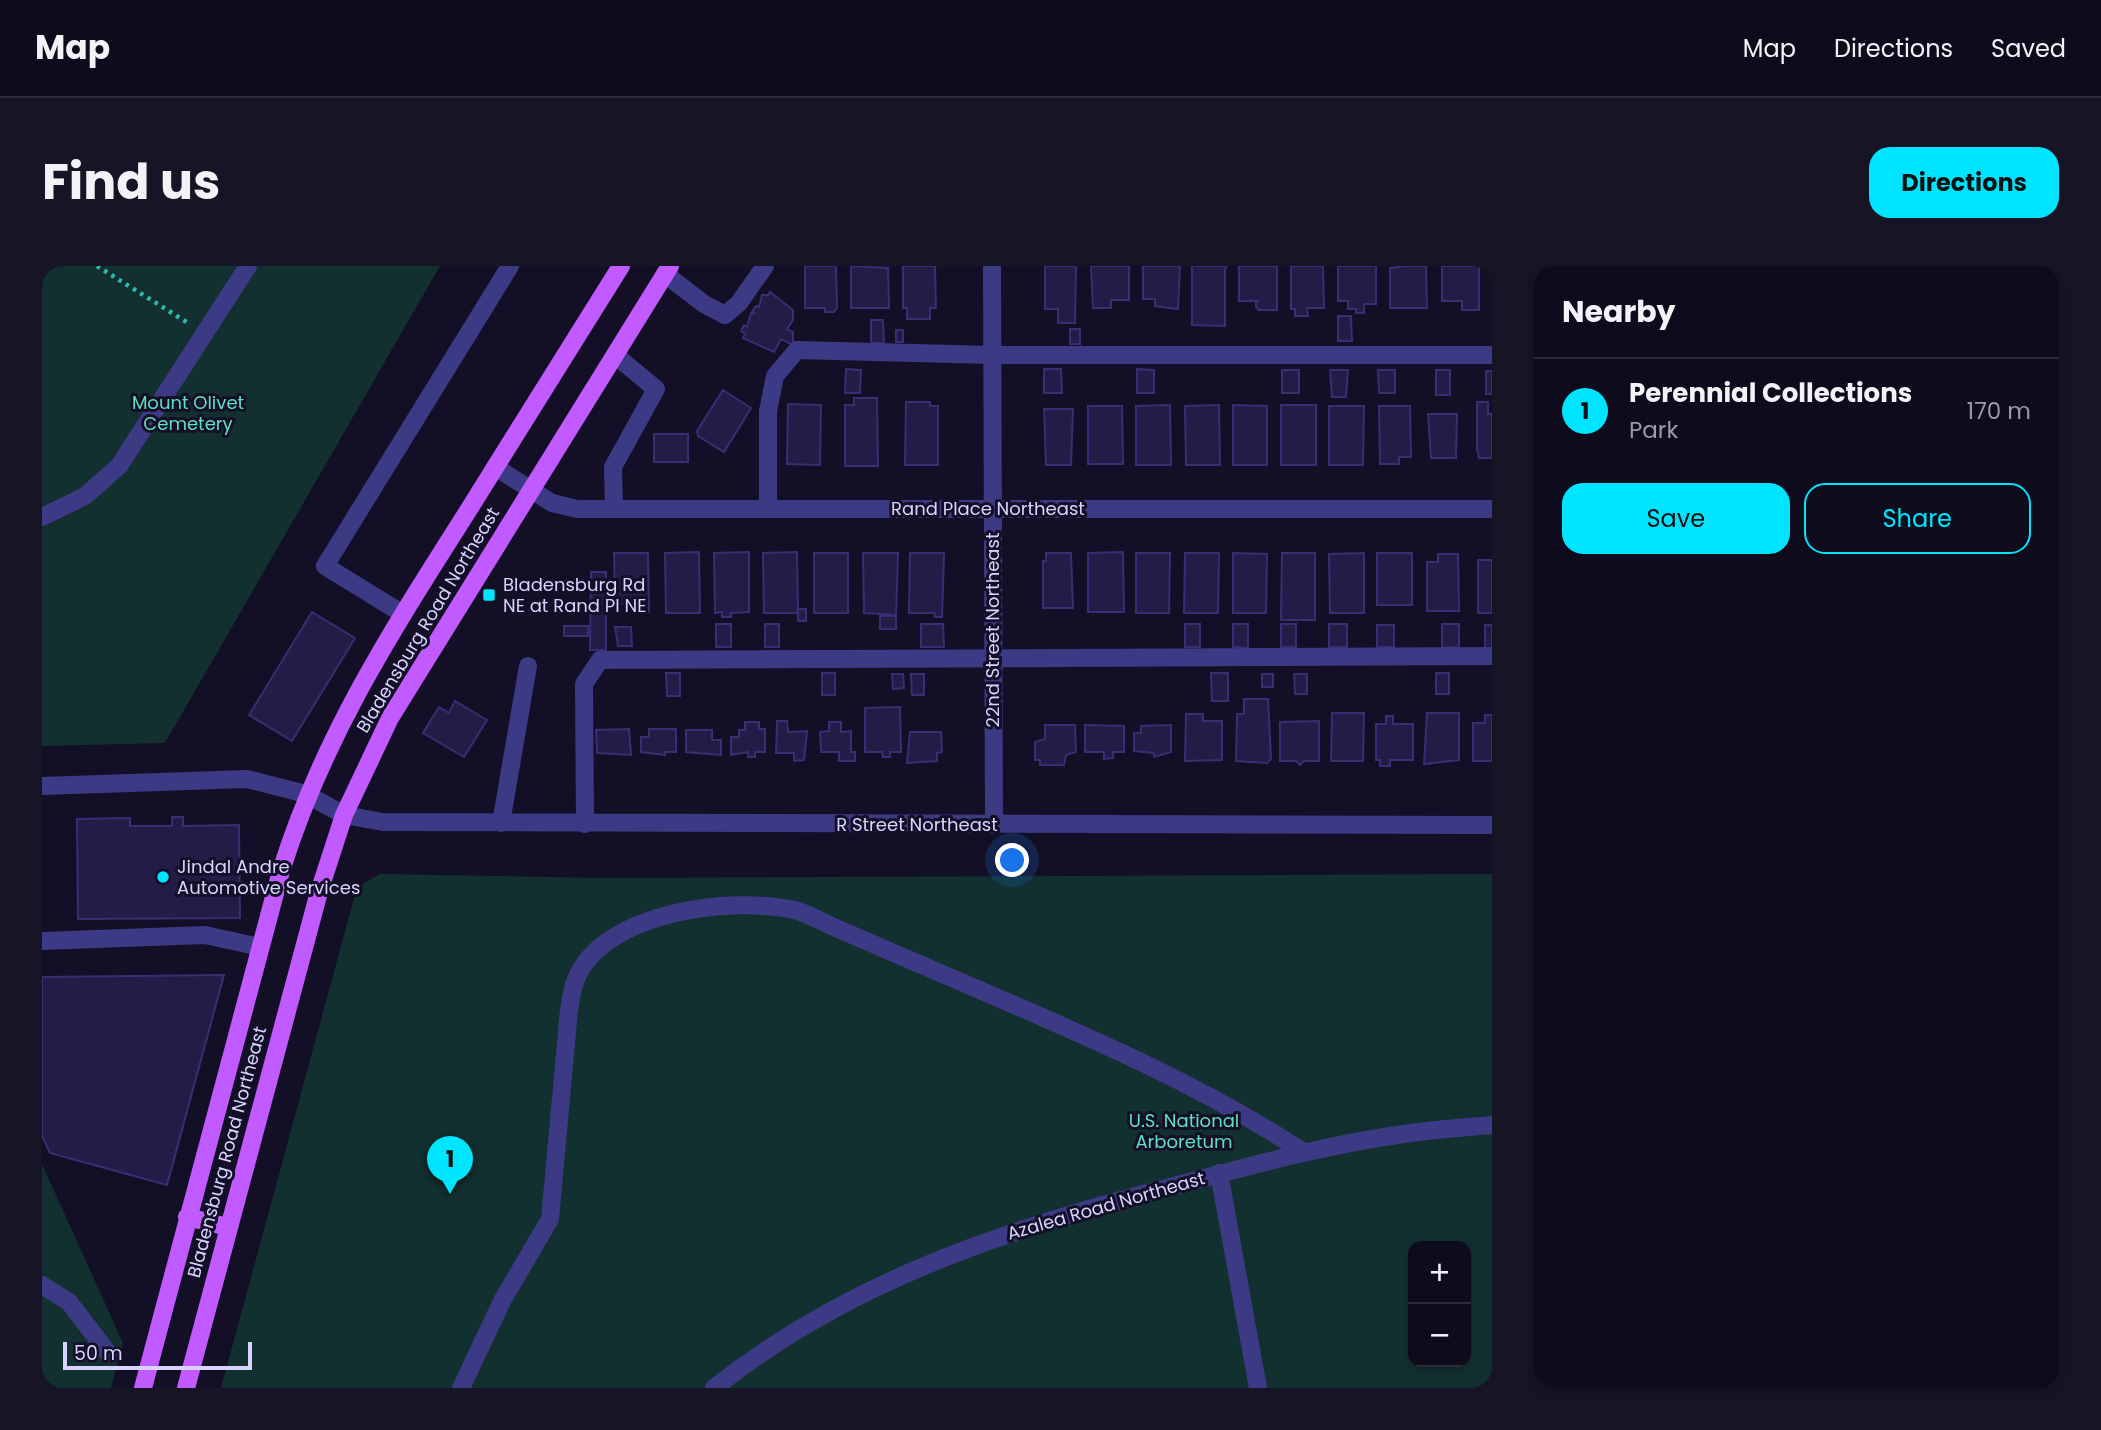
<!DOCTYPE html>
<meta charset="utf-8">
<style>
body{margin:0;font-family:Poppins,sans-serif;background:#171425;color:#f1f3f6}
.controls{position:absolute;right:21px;bottom:21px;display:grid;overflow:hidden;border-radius:14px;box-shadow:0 4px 10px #0003}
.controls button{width:63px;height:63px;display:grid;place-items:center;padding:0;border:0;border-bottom:2px solid #2e2b3b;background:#0e0b1c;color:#f1f3f6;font:35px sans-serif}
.scale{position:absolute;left:21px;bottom:18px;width:189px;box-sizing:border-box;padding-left:7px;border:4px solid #d9d4ff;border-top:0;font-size:19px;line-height:24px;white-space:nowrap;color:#d9d4ff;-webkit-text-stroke:5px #130f26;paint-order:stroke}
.you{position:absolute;left:971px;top:595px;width:24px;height:24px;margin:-18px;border:5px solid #fff;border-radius:50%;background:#1a73e8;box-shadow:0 0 0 10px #1a73e833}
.badge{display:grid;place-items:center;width:46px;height:46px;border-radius:50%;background:#00e5ff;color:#111;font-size:23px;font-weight:700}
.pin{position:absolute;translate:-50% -58px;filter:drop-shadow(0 2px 4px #0008)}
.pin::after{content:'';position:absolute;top:37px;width:24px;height:21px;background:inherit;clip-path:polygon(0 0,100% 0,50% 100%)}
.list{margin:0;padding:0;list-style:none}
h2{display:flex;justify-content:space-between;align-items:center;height:91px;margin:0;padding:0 28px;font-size:30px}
h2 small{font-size:23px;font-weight:400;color:#9b9ba3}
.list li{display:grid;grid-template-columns:46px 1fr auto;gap:21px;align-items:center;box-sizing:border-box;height:105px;padding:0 28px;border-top:2px solid #2e2b3b}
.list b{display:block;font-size:26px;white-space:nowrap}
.list p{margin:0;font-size:23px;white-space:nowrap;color:#9b9ba3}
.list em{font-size:23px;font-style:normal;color:#9b9ba3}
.actions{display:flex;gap:14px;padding:21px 28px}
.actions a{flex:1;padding:16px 0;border:2px solid #00e5ff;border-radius:21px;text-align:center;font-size:24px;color:#00e5ff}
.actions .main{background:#00e5ff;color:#111}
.map{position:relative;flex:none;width:1450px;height:1122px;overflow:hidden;border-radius:21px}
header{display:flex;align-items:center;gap:42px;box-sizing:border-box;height:98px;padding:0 35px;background:#0e0b1c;border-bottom:2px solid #2e2b3b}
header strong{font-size:33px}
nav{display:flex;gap:38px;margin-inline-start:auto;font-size:24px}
.intro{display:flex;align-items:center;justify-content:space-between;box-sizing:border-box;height:168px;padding:0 42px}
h1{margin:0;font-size:49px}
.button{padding:18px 32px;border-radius:21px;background:#00e5ff;color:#111;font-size:24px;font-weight:700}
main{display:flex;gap:42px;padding:0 42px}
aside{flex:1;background:#0e0b1c;border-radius:21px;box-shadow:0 4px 10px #0003}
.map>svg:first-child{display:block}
.green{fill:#12302f;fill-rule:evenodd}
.building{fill:#241b47;stroke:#3b2d73;stroke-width:2}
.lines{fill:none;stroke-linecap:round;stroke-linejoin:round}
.path{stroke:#2fb8b0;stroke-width:4.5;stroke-dasharray:3.5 5;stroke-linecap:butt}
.minor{stroke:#3d3a85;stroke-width:18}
.major{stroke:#c25bff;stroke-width:18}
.poi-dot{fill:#00e5ff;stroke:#130f26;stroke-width:2.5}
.labels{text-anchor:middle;stroke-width:6;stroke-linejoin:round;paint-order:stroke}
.park-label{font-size:18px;fill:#5fe0c0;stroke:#130f26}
.street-label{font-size:18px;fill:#d9d4ff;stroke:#130f26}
.poi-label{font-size:18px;fill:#d9d4ff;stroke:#130f26;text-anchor:start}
</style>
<header>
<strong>Map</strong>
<nav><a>Map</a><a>Directions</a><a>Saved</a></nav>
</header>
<div class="intro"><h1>Find us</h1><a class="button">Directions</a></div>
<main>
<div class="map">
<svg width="1450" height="1122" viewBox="0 0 1450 1122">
<rect width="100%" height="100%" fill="#130f26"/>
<path class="green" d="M0,0H398L123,477L0,480Z
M338,608L559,612L1450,608V1122H179L315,621ZM1371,980H1424V1096H1371Z
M0,898L81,1077L69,1122H0Z"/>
<path class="building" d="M763,0H794L795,42L792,46H783V42H763Z
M809,0L846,2L847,42H809Z
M861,0H893L894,42H888V53H865V42H861Z
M1003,0H1034L1033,57H1016V43H1003Z
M1049,0H1087V34H1069V42H1051Z
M1101,0H1138L1136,43L1113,40V33H1101Z
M1150,0H1185L1183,4V60L1150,59Z
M1197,0H1235V44H1217L1214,41V36L1217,35H1197Z
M1249,0H1281L1282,42H1265L1266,50H1253V43H1249Z
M1296,0H1334V38H1322V47H1314V43H1306V35H1296Z
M1363,0H1384L1385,42H1348V2Z
M1400,0H1437V44H1420V35H1400Z
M728,26L751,44V54L745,63L751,66V79L739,73L732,86L701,72L703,68L699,65L702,59L705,61L709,47H713L710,46L714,40L717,41L720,29H726Z
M1296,50H1309L1310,75H1296Z
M829,54H841L842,77H829Z
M1028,63H1038V78H1028Z
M854,64H861V76H854Z
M804,103L819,104L818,127H803Z
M1002,103H1019L1020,127H1002Z
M1095,103L1112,104V127H1095Z
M1240,104H1257V127H1240Z
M1288,104H1306L1304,131H1290Z
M1336,104H1353V127H1337Z
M1394,104H1408V129H1394Z
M1444,105H1450V128H1444Z
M681,124L709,142L682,186L656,170L655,165Z
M812,132H835L836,200H803V139H812Z
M864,136H888V140H896V199H863Z
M1435,136H1446V148H1450V192H1437L1435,183Z
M746,138L779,139L778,199L745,198Z
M1128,139L1129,199H1094V140Z
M1177,139L1178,199H1144L1143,140Z
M1191,139L1225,140V199H1191Z
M1239,139H1274V199H1239Z
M1046,140H1080L1081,198H1046Z
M1287,140H1322L1321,199H1287Z
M1337,140H1368L1369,191H1357V198H1338Z
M1002,143H1031L1029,199H1004Z
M1386,148H1415L1414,192H1389Z
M612,168H646V196H612Z
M657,286L658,347H624L623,287Z
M707,286V346L689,347V351H680V346L673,347L672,287Z
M755,286L756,347H722L721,287Z
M1081,286L1082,346H1046V287Z
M572,287H606L607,346H592V338H573Z
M772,287H806V347H772Z
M821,287H856L854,349L822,347Z
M868,287H902L900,351H893V347H867Z
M1004,287H1029L1031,342H1001V295H1004Z
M1094,287H1128L1127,347H1094Z
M1143,287H1177L1176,347H1142Z
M1191,287L1225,288L1224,347H1191Z
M1240,287H1273V354H1239Z
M1322,287V347H1288L1287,288Z
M1335,287H1370V339H1335Z
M1396,288H1416L1417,345H1385V296H1396Z
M1436,294H1450V347H1436Z
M549,306H564V384H548Z
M756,343H764V355H756Z
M270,346L313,372L250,475L207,449Z
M838,350H854V363H838Z
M674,358H689V381H674Z
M723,358H737V381H723Z
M879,358H901L902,381H879Z
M1143,358H1158V381H1143Z
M1191,358H1206V382L1191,381Z
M1239,358H1254V381H1239Z
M1287,358H1305V381H1287Z
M1400,358H1417V381L1400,382Z
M1335,359H1352V381H1335Z
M1443,359H1450V383H1443Z
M522,360H546V370H522Z
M573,361H589L590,380H576Z
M624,407H638V430H625Z
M780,407H793V429H780Z
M1169,407H1186V435H1170Z
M1394,407H1407V428H1394Z
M850,408H861L862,422L851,423Z
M869,408H882V429H870Z
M1220,408H1231V421H1220Z
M1252,408H1265V428H1253Z
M1202,433H1226L1229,493L1225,497L1194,495L1195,448H1202Z
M413,435L445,454L422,491L381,467L397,441L407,447Z
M858,441L859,486H848V491H841L840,486H823V442Z
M1290,447H1322L1321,495H1289Z
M1385,447H1417V494L1382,498Z
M1144,448H1161V455H1180V494L1143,495Z
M1443,449H1450V495H1431V457H1443Z
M1344,450H1351V458H1371V494H1348V500H1338V494H1334V458H1344Z
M735,455H745L746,466L765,465L762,494L752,495V487H734Z
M1277,455V495H1262L1258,499L1254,495H1238V456Z
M703,456H717V463H723V486H713V491H706V486L689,489V471H697V464H703Z
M787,456H799V466L809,465V486H813V495H797V486H779L778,466L787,465Z
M1003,459H1033L1034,486L1024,489L1022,499H998V494H993V476L1003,473Z
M1043,459L1082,460V486H1071V492L1062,493V486H1043Z
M1129,459V486L1112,491V487L1092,485V467H1099V460Z
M587,463L589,489L555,487L554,464Z
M607,463H634V486H623V489L599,486V471H607Z
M644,464H670V474H679V489L644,486Z
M868,466H899L900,486L895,487V495L865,497Z
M130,551H141V560L197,559L198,652L36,653L35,553L88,552V560H130Z
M182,709L125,919L8,887L0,870V711Z"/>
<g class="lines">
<path class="path" d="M55,0L146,57"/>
<path class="minor" d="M950,0L952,559
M623,8L662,38L683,49L697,37L723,0
M453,201L510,237L535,243H1450
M572,243L571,201L614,123L573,89
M726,243V145L733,110L755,84L950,89H1450
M0,251L43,230L77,200L206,0
M361,348L283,300L468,0
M0,520L205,513L264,528L302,549L341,556L1450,559
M459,557L486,400
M543,558L542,418L558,394L1450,390
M0,675L163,669L218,681
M1177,907L1216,1122
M0,1019L27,1036L66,1087
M419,1122L460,1035L508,953L527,744C529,734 530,722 534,713C562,645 690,630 753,644C767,648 782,657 796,663C827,676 858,690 889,703C1016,758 1147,811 1263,887
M672,1122C802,1019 954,966 1113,925C1193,904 1273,881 1355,869C1386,864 1418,862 1450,859"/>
<path class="major" d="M145,951L186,961
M101,1122L239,605C281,471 349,366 424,248C476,166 527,83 579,0
M144,1122L277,626L302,549L348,452L628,0"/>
</g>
<g class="poi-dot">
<rect x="440" y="322" width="14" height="14" rx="3.5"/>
<circle cx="121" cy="611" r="7"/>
</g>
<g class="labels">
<g class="park-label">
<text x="146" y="143">Mount Olivet<tspan x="146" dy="21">Cemetery</tspan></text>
<text x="1142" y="861">U.S. National<tspan x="1142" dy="21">Arboretum</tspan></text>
</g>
<g class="street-label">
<text x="946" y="249">Rand Place Northeast</text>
<text transform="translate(386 354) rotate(-59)" y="6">Bladensburg Road Northeast</text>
<text transform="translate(951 364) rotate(-90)" y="6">22nd Street Northeast</text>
<text x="875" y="565">R Street Northeast</text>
<text transform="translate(185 886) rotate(-75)" y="6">Bladensburg Road Northeast</text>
<text transform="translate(1064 940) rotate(-16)" y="6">Azalea Road Northeast</text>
</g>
<g class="poi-label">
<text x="461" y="325">Bladensburg Rd<tspan x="461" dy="21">NE at Rand Pl NE</tspan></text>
<text x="135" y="607">Jindal Andre<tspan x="135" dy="21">Automotive Services</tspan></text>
</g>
</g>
</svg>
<div class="controls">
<button>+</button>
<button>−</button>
</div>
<div class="scale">50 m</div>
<div class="you"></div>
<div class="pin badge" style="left:408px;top:928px">1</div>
</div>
<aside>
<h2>Nearby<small></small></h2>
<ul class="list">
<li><span class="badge">1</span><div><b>Perennial Collections</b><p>Park</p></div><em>170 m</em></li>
</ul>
<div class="actions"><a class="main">Save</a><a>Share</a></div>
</aside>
</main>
